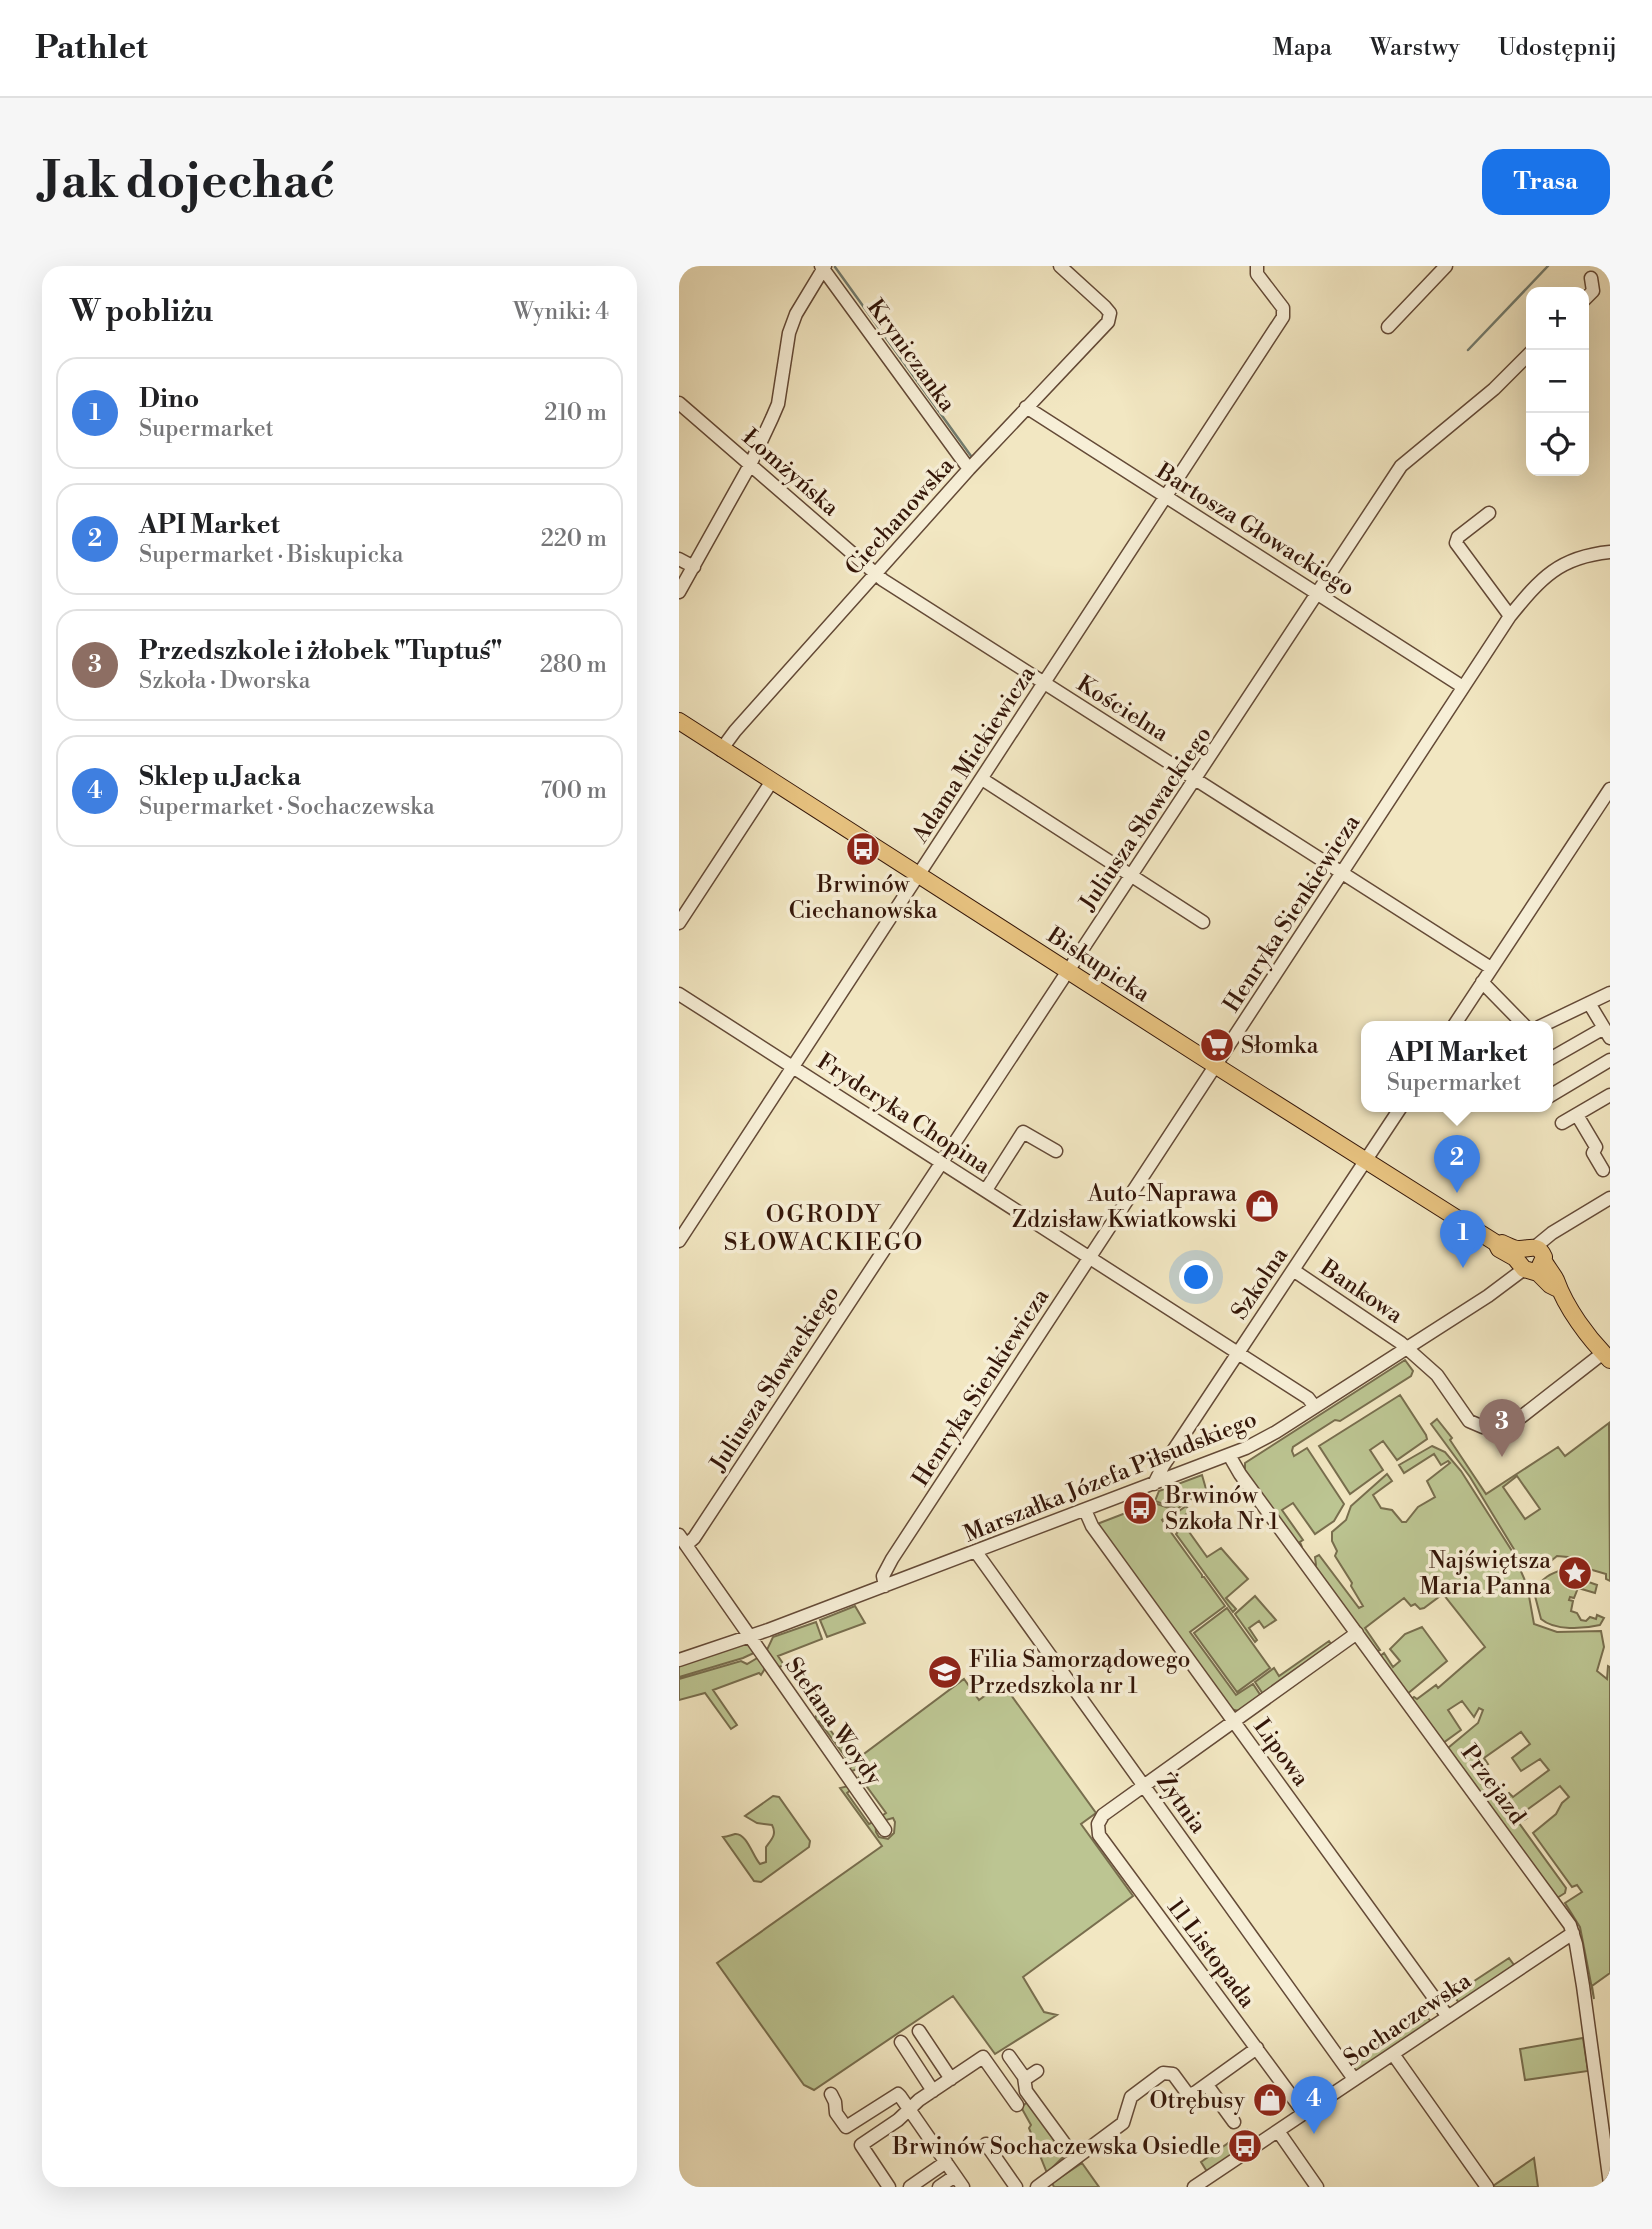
<!DOCTYPE html>
<html lang="pl">
<meta charset="utf-8">
<style>
body{margin:0;font-family:"Libre Bodoni",serif;background:#f6f6f6;color:#202124}
.controls{position:absolute;right:21px;top:21px;display:grid;overflow:hidden;border-radius:14px;box-shadow:0 7px 28px #0002}
.controls button{width:63px;height:63px;display:grid;place-items:center;padding:0;border:0;border-bottom:2px solid #e0e0e0;background:#fff;color:#202124;font:35px sans-serif}
.you{position:absolute;left:518px;top:1012px;width:24px;height:24px;margin:-18px;border:5px solid #fff;border-radius:50%;background:#1a73e8;box-shadow:0 0 0 10px #1a73e833}
.badge{display:grid;place-items:center;width:46px;height:46px;border-radius:50%;background:#1a73e8;color:#fff;font-size:23px;font-weight:700}
.pin{position:absolute;translate:-50% -58px;filter:drop-shadow(0 2px 4px #0008)}
.pin::after{content:'';position:absolute;top:37px;width:24px;height:21px;background:inherit;clip-path:polygon(0 0,100% 0,50% 100%)}
.popup{position:absolute;left:682px;top:755px;width:192px;height:91px;box-sizing:border-box;display:grid;place-content:center;border-radius:14px;background:#fff;filter:drop-shadow(0 2px 5px #0005);font-size:23px;white-space:nowrap;color:#757577}
.popup b{font-size:26px;color:#202124}
.popup::after{content:'';position:absolute;left:50%;top:100%;margin-left:-14px;border:14px solid transparent;border-top-color:#fff}
.list{margin:0;padding:0;list-style:none}
h2{display:flex;justify-content:space-between;align-items:center;height:91px;margin:0;padding:0 28px;font-size:30px}
h2 small{font-size:23px;font-weight:400;color:#757577}
.list li{display:grid;grid-template-columns:46px 1fr auto;gap:21px;align-items:center;box-sizing:border-box;height:112px;margin:0 14px 14px;padding:0 14px;border:2px solid #e0e0e0;border-radius:21px}
.list b{display:block;font-size:26px;white-space:nowrap}
.list p{margin:0;font-size:23px;white-space:nowrap;color:#757577}
.list em{font-size:23px;font-style:normal;color:#757577}
.icon{flex:none;width:38px;height:38px;fill:none;stroke:currentColor;stroke-width:2;stroke-linecap:round;stroke-linejoin:round}
.map{position:relative;flex:none;width:931px;height:1921px;overflow:hidden;border-radius:21px}
header{display:flex;align-items:center;gap:42px;box-sizing:border-box;height:98px;padding:0 35px;background:#fff;border-bottom:2px solid #e0e0e0}
header strong{font-size:33px}
nav{display:flex;gap:38px;margin-inline-start:auto;font-size:24px}
.intro{display:flex;align-items:center;justify-content:space-between;box-sizing:border-box;height:168px;padding:0 42px}
h1{margin:0;font-size:49px}
.button{padding:18px 32px;border-radius:21px;background:#1a73e8;color:#fff;font-size:24px;font-weight:700}
main{display:flex;gap:42px;padding:0 42px}
aside{flex:1;background:#fff;border-radius:21px;box-shadow:0 7px 28px #0002}
.map>svg:first-child{display:block}
.green{fill:#bcc592;stroke:#786e4e;stroke-width:2;fill-rule:evenodd}
.lines{fill:none;stroke-linecap:round;stroke-linejoin:round}
.stream{stroke:#727c6f;stroke-width:2.5}
.minor-casing{stroke:#644a37;stroke-width:15}
.major-casing{stroke:#341609;stroke-width:18}
.minor{stroke:#f7efd7;stroke-width:12}
.major{stroke:#e9c481;stroke-width:16}
.labels{text-anchor:middle;stroke-width:7;stroke-linejoin:round;paint-order:stroke}
.street-label{font-size:23px;fill:#341609;stroke:#f7efd7}
.poi-label{font-size:23px;fill:#341609;stroke:#f7efd7;text-anchor:end}
.neighbourhood-label{font-size:24px;letter-spacing:2px;fill:#341609;stroke:#f7efd7}
</style>
<header>
<strong>Pathlet</strong>
<nav><a>Mapa</a><a>Warstwy</a><a>Udostępnij</a></nav>
</header>
<div class="intro"><h1>Jak dojechać</h1><a class="button">Trasa</a></div>
<main>
<aside>
<h2>W pobliżu<small>Wyniki: 4</small></h2>
<ul class="list">
<li><span class="badge" style="background:#3f7fe0">1</span><div><b>Dino</b><p>Supermarket</p></div><em>210 m</em></li>
<li><span class="badge" style="background:#3f7fe0">2</span><div><b>API Market</b><p>Supermarket · Biskupicka</p></div><em>220 m</em></li>
<li><span class="badge" style="background:#8d6e63">3</span><div><b>Przedszkole i żłobek &quot;Tuptuś&quot;</b><p>Szkoła · Dworska</p></div><em>280 m</em></li>
<li><span class="badge" style="background:#3f7fe0">4</span><div><b>Sklep u Jacka</b><p>Supermarket · Sochaczewska</p></div><em>700 m</em></li>
</ul>
</aside>
<div class="map">
<svg width="931" height="1921" viewBox="0 0 931 1921">
<rect width="100%" height="100%" fill="#f2e7c2"/>
<filter id="stains"><feTurbulence type="fractalNoise" baseFrequency=".00286" numOctaves="4"/><feColorMatrix values="0 0 0 0 .2 0 0 0 0 .09 0 0 0 0 .02 0 0 0 .5 -.17"/></filter>
<radialGradient id="worn" r=".72"><stop offset=".6" stop-color="#630" stop-opacity="0"/><stop offset="1" stop-color="#630" stop-opacity=".3"/></radialGradient>
<path class="green" d="M726,1094L734,1105L732,1110L661,1155L656,1154L614,1181L613,1185L615,1190L628,1182L665,1238L655,1255L636,1268L614,1237L603,1244L624,1274L621,1276L623,1281L620,1277L617,1278L566,1208V1197Z
M721,1129L747,1169L748,1173L718,1194L704,1175L691,1184L704,1204L671,1228L640,1180Z
M758,1153L773,1172L771,1174L807,1228L879,1181L886,1190L930,1157L931,1315L927,1313V1308L903,1301V1298L889,1291L878,1290C864,1301 867,1305 847,1303L791,1211L752,1158ZM838,1210L861,1243L846,1253L824,1221Z
M753,1180L766,1186L782,1205L833,1285L848,1319L855,1358L878,1366L922,1365L925,1381L918,1405L928,1413L929,1400L931,1401V1707L913,1720L915,1733L901,1661L886,1637L903,1626L898,1619L893,1621L854,1567L877,1548L883,1537L890,1531L881,1520L845,1546L848,1552L845,1554L827,1529L830,1527L834,1531L870,1504L861,1493L842,1505L833,1492L851,1478L842,1466L805,1492L809,1498L805,1500L799,1479L794,1481L803,1506L887,1622L886,1627L878,1632L769,1482L799,1457L804,1444L800,1442L795,1451L783,1435L769,1444L782,1464L764,1477L731,1434L735,1431L738,1433L757,1419L759,1422L806,1381L764,1328L745,1342L741,1343L736,1338L732,1340L725,1332L686,1362L701,1384L696,1386L634,1301L637,1299L636,1291L640,1289L680,1342L684,1340L672,1320L673,1317L656,1290L658,1285L653,1275V1266L667,1254L672,1240L708,1208L713,1215L694,1229L702,1242L713,1244L723,1256H727L739,1241L756,1231L748,1215L771,1197L769,1195L762,1199L755,1188L725,1207L720,1199Z
M523,1209L527,1223L498,1243L476,1235L480,1225Z
M475,1237L496,1244L483,1254L523,1309V1311H525L546,1340L511,1366L557,1429L574,1418L582,1430L560,1445L551,1443L418,1258L457,1243L459,1247L465,1245L463,1241Z
M507,1240L511,1245L505,1250L507,1253L503,1256L528,1291L542,1282L569,1313L547,1332L557,1343L554,1346L497,1268L499,1266L489,1253Z
M886,1303L895,1305L901,1313L918,1319L916,1327L899,1322L895,1332L891,1331L890,1334L894,1335L892,1345L898,1347L902,1354L907,1355L911,1351L917,1353L918,1349L925,1352L921,1359C904,1363 876,1365 862,1353L855,1326C862,1312 872,1307 886,1303Z
M576,1330L597,1354L585,1362L580,1355L570,1362L578,1374L576,1376L556,1348Z
M176,1340L186,1357L148,1371L141,1354Z
M548,1342L591,1402L558,1426L515,1367Z
M137,1356L143,1373L99,1390L105,1399L98,1402L86,1388L94,1371Z
M743,1361L768,1395L727,1429L700,1391L705,1387L714,1401L721,1395L711,1383L726,1368Z
M650,1375L653,1379L584,1428L576,1416L595,1402L600,1410Z
M66,1378L74,1381L77,1386L64,1392L0,1411V1398Z
M80,1391L87,1401L82,1409L80,1407L34,1424L58,1459L52,1463L26,1427L0,1434V1413L62,1395L68,1398Z
M285,1413L300,1434L323,1417L327,1422L417,1547L402,1558L454,1630L344,1711L365,1746L378,1749L316,1788L274,1730L135,1824L125,1819L38,1697L203,1580L161,1522L169,1520L173,1523L168,1527L190,1558L196,1555L197,1566L200,1571L209,1573L215,1567L216,1556L214,1552L207,1554L201,1551L207,1547L183,1514L177,1516L182,1507L178,1503L173,1505L168,1504L173,1500L140,1455L135,1458L137,1450L140,1448L174,1496Z
M94,1530L100,1531L131,1575L130,1581L82,1616L75,1615L44,1571C48,1571 52,1569 56,1568C68,1567 74,1591 81,1598L87,1596V1581C93,1573 98,1568 93,1559L78,1557L66,1550Z
M830,1692L835,1699L781,1738L774,1729Z
M746,1748L753,1757L681,1805H676L670,1798Z
M904,1772L909,1805L846,1814L841,1783Z
M350,1835L385,1890L368,1907L350,1862L352,1859L342,1841Z
M568,1864L574,1873L532,1905L527,1904L522,1896Z
M855,1892L859,1921H815L814,1920Z
M403,1897L420,1921H375L373,1917Z"/>
<g class="lines">
<path class="stream" d="M156,1L292,190
M789,84L869,0"/>
<g class="minor-casing">
<path id="minor" d="M142,0L290,203
M905,34L914,25L912,12
M709,61L767,0
M0,137L204,314L812,702
M347,141L784,421
M810,247L779,271L777,277L831,350
M0,293L15,301
M0,326L71,199L93,152L99,138L110,67L117,48L146,0
M42,484L56,465L290,203L429,56L431,47L426,41L381,0
M303,513L524,656
M0,657L93,515
M803,716L847,761
M0,728L629,1132L636,1141
M910,737L931,772
M774,761L931,523
M860,761L931,727
M869,794L925,762
M869,831L931,794
M898,849L917,881L914,887L924,904
M883,857L931,829
M307,924L344,866L377,885
M0,975L604,51V42L578,8V0
M856,981L873,967L931,932
M614,1004L722,1077L758,1109L790,1155L804,1161H819L842,1151L924,1087
M550,1189L561,1208L891,1659L897,1678L904,1720L931,1918
M475,1218L484,1200L722,841
M406,1244L413,1260L769,1751
M0,1269L206,1564
M7,1279L15,1272L722,200L815,123L852,86
M297,1286L675,1813
M206,1320L204,1310L213,1293L831,350C862,312 880,291 931,286
M0,1394L89,1364L567,1182L597,1166L809,1030L845,1003
M240,1765L272,1813
M222,1776L254,1825
M714,1788L808,1921
M330,1790L345,1811L347,1825L396,1892
M346,1813L358,1805
M528,1819L555,1856
M152,1828L156,1836L157,1847L167,1861L219,1828L221,1830L284,1921
M625,1847L420,1569L419,1558L424,1549L678,1367
M599,1865L638,1921
M307,1878L337,1921
M210,1921L182,1879L219,1854L240,1834L304,1791L338,1839
M231,1921L267,1896
M260,1921L276,1910
M358,1921L444,1857L452,1831L484,1807L494,1808L508,1827L514,1828L578,1782
M515,1921L894,1667"/>
</g>
<g class="major-casing">
<path id="major" d="M0,455L523,791L817,977L820,983L836,992L845,1003L859,1007L871,1019L877,1022
M823,977C828,979 834,983 840,983C852,983 859,977 865,991L860,1002
M865,995C868,1001 874,1008 877,1014C887,1042 909,1072 931,1094"/>
</g>
<use href="#minor" class="minor"/>
<use href="#major" class="major"/>
</g>
<defs>
<g id="bus-disc" transform="scale(1.75)"><circle r="9.5" fill="#8f2418" stroke="#f7efd7"/><path d="M-5-6H5V4H4V6H2V4H-2V6H-4V4H-5ZM-3.5-4V0h7V-4ZM-3.5 1.2v1.5H-2V1.2ZM2 1.2v1.5H3.5V1.2Z" fill="#fff"/></g>
<g id="supermarket-disc" transform="scale(1.75)"><circle r="9.5" fill="#8f2418" stroke="#f7efd7"/><path d="M-6-5.5h2.5l.6 2H6L4.5 2H-2.5L-4.4-4H-6ZM-1.5 3.2a1.3 1.3 0 1 0 .1 0ZM3 3.2a1.3 1.3 0 1 0 .1 0Z" fill="#fff"/></g>
<g id="shop-disc" transform="scale(1.75)"><circle r="9.5" fill="#8f2418" stroke="#f7efd7"/><path d="M-5-2.5h2.3a2.7 3.5 0 0 1 5.4 0H5L5.5 6h-11ZM-1.5-2.5h3a1.5 2.3 0 0 0-3 0Z" fill="#fff"/></g>
<g id="sight-disc" transform="scale(1.75)"><circle r="9.5" fill="#8f2418" stroke="#f7efd7"/><path d="M0-6L1.8-2.2L6-1.7L2.9 1.2L3.7 5.4L0 3.3L-3.7 5.4L-2.9 1.2L-6-1.7L-1.8-2.2Z" fill="#fff"/></g>
<g id="school-disc" transform="scale(1.75)"><circle r="9.5" fill="#8f2418" stroke="#f7efd7"/><path d="M0-5L7-2L0 1L-7-2ZM-4 1L0 2.5L4 1V4Q0 6-4 4Z" fill="#fff"/></g>
</defs>
<g fill-rule="evenodd">
<use href="#bus-disc" x="184" y="583"/>
<use href="#supermarket-disc" x="538" y="779"/>
<use href="#shop-disc" x="583" y="940"/>
<use href="#bus-disc" x="461" y="1242"/>
<use href="#sight-disc" x="896" y="1307"/>
<use href="#school-disc" x="266" y="1406"/>
<use href="#shop-disc" x="591" y="1834"/>
<use href="#bus-disc" x="566" y="1880"/>
</g>
<g class="labels">
<g class="street-label">
<text transform="translate(233 89) rotate(54)" y="8">Kryniczanka</text>
<text transform="translate(112 206) rotate(41)" y="8">Łomżyńska</text>
<text transform="translate(220 250) rotate(-48)" y="8">Ciechanowska</text>
<text transform="translate(577 263) rotate(32)" y="8">Bartosza Głowackiego</text>
<text transform="translate(444 442) rotate(32)" y="8">Kościelna</text>
<text transform="translate(294 488) rotate(-57)" y="8">Adama Mickiewicza</text>
<text transform="translate(466 552) rotate(-56)" y="8">Juliusza Słowackiego</text>
<text transform="translate(612 647) rotate(-57)" y="8">Henryka Sienkiewicza</text>
<text transform="translate(420 698) rotate(33)" y="8">Biskupicka</text>
<text transform="translate(225 847) rotate(33)" y="8">Fryderyka Chopina</text>
<text transform="translate(580 1017) rotate(-56)" y="8">Szkolna</text>
<text transform="translate(683 1025) rotate(34)" y="8">Bankowa</text>
<text transform="translate(95 1112) rotate(-57)" y="8">Juliusza Słowackiego</text>
<text transform="translate(301 1121) rotate(-57)" y="8">Henryka Sienkiewicza</text>
<text transform="translate(431 1210) rotate(-22)" y="8">Marszałka Józefa Piłsudskiego</text>
<text transform="translate(155 1455) rotate(55)" y="8">Stefana Woydy</text>
<text transform="translate(603 1486) rotate(54)" y="8">Lipowa</text>
<text transform="translate(815 1518) rotate(54)" y="8">Przejazd</text>
<text transform="translate(503 1537) rotate(54)" y="8">Żytnia</text>
<text transform="translate(533 1687) rotate(53)" y="8">11 Listopada</text>
<text transform="translate(728 1753) rotate(-34)" y="8">Sochaczewska</text>
</g>
<g class="poi-label">
<text x="184" y="626" text-anchor="middle">Brwinów<tspan x="184" dy="26">Ciechanowska</tspan></text>
<text x="562" y="787" text-anchor="start">Słomka</text>
<text x="558" y="935">Auto-Naprawa<tspan x="558" dy="26">Zdzisław Kwiatkowski</tspan></text>
<text x="486" y="1237" text-anchor="start">Brwinów<tspan x="486" dy="26">Szkoła Nr 1</tspan></text>
<text x="872" y="1302">Najświętsza<tspan x="872" dy="26">Maria Panna</tspan></text>
<text x="290" y="1401" text-anchor="start">Filia Samorządowego<tspan x="290" dy="26">Przedszkola nr 1</tspan></text>
<text x="566" y="1842">Otrębusy</text>
<text x="542" y="1888">Brwinów Sochaczewska Osiedle</text>
</g>
<g class="neighbourhood-label">
<text x="145" y="956">OGRODY<tspan x="145" dy="28">SŁOWACKIEGO</tspan></text>
</g>
</g>
<rect width="100%" height="100%" filter="url(#stains)"/>
<rect width="100%" height="100%" fill="url(#worn)"/>
</svg>
<div class="controls">
<button>+</button>
<button>−</button>
<button><svg class="icon" aria-label="locate" viewBox="0 0 24 24"><circle cx="12" cy="12" r="6"/><path d="M12 2v4M12 18v4M2 12h4M18 12h4"/></svg></button>
</div>
<div class="you"></div>
<div class="pin badge" style="left:784px;top:1002px;background:#3f7fe0">1</div>
<div class="pin badge" style="left:778px;top:927px;background:#3f7fe0">2</div>
<div class="popup"><b>API Market</b>Supermarket</div>
<div class="pin badge" style="left:823px;top:1191px;background:#8d6e63">3</div>
<div class="pin badge" style="left:635px;top:1868px;background:#3f7fe0">4</div>
</div>
</main>
